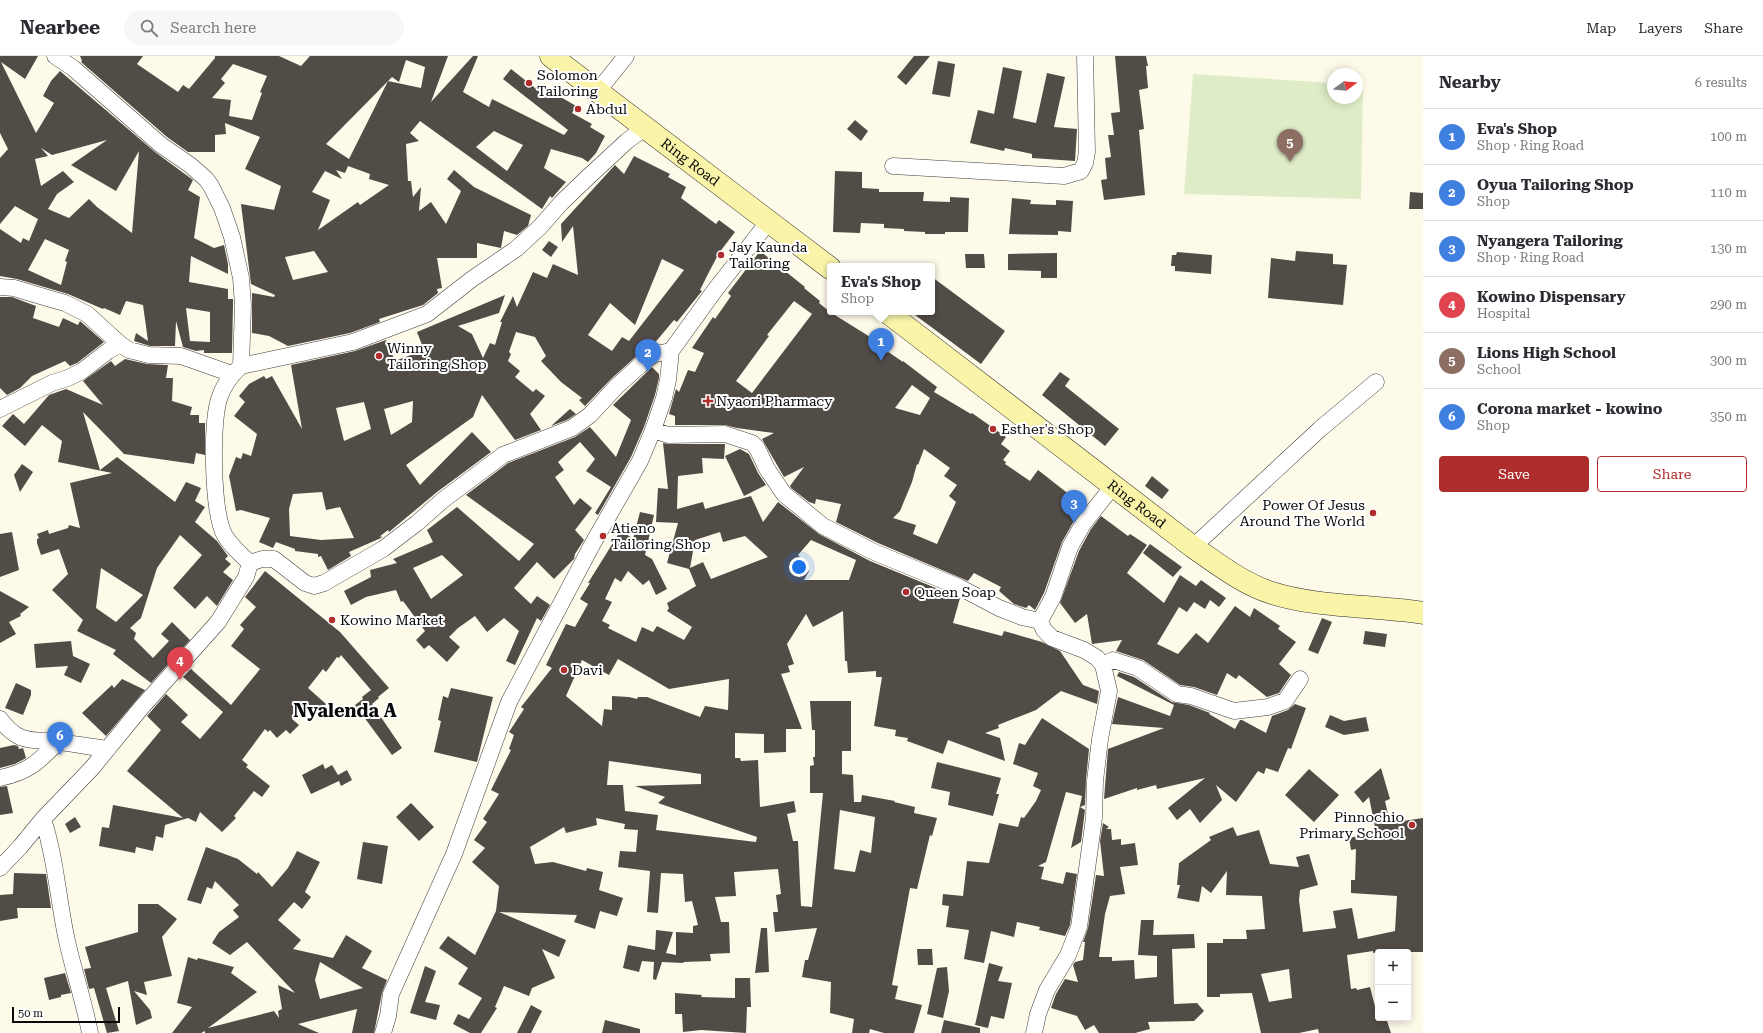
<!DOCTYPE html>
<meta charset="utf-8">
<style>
body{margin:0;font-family:"Roboto Serif",serif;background:#f7f7f7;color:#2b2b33}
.controls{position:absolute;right:12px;bottom:12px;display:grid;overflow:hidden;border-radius:4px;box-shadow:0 2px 10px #0003}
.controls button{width:36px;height:36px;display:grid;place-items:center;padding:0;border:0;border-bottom:1px solid #e1e1e2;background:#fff;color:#2b2b33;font:20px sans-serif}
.compass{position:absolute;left:1327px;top:12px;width:36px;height:36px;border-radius:50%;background:#fff;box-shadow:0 2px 10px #0003;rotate:74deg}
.scale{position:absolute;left:12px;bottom:10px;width:108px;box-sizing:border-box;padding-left:4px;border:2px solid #0a0a0a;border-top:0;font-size:11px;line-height:14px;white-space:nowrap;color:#0a0a0a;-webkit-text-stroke:3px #fff;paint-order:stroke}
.you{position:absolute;left:799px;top:511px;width:14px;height:14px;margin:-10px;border:3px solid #fff;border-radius:50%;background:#1a73e8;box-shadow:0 0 0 6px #1a73e833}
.badge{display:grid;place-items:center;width:26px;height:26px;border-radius:50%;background:#b02d2d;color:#fff;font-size:13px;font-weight:700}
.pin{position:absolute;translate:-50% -33px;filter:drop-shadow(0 1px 2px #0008)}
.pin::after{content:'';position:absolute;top:21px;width:14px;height:12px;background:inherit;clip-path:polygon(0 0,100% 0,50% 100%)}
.popup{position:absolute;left:827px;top:207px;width:108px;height:52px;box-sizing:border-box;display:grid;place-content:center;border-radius:4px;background:#fff;filter:drop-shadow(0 1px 3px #0005);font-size:13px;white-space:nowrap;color:#7c7c81}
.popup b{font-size:15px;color:#2b2b33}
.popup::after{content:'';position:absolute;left:50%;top:100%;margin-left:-8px;border:8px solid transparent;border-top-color:#fff}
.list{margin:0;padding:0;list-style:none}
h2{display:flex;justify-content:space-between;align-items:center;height:52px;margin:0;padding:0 16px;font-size:17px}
h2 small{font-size:13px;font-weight:400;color:#7c7c81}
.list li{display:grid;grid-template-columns:26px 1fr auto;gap:12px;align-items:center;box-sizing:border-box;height:56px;padding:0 16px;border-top:1px solid #e1e1e2}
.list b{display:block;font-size:15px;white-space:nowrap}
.list p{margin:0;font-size:13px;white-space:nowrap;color:#7c7c81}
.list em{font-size:13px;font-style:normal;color:#7c7c81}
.actions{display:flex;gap:8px;padding:12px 16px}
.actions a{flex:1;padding:9px 0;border:1px solid #b02d2d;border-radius:4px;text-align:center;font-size:14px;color:#b02d2d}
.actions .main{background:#b02d2d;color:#fff}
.icon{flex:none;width:22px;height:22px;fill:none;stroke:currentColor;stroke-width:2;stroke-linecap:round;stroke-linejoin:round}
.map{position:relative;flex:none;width:1423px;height:977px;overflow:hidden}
header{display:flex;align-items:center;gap:24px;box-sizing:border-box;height:56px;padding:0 20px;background:#fff;border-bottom:1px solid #e1e1e2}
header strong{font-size:19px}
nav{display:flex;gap:22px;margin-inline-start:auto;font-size:14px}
.search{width:280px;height:36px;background:#f7f7f7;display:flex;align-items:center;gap:10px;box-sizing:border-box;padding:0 14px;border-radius:22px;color:#7c7c81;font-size:15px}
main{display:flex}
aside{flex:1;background:#fff}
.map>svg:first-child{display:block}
.pitch{fill:#deedc7}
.building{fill:#524c47;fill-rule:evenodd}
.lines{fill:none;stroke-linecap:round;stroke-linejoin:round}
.street-casing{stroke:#3d3d3d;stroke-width:17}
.secondary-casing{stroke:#2c2c2c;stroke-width:23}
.street{stroke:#fff;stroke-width:16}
.secondary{stroke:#f9f4a8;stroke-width:22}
.poi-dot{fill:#b02d2d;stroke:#fff;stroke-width:1.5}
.labels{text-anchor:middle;stroke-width:4;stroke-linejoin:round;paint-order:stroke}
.poi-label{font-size:14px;fill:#0a0a0a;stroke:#fff;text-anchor:start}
.street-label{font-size:14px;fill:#0a0a0a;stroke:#fff}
.district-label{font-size:18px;font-weight:bold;fill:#0a0a0a;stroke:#fff}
</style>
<header>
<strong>Nearbee</strong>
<div class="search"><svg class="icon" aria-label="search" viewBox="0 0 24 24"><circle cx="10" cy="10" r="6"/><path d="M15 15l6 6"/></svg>Search here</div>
<nav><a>Map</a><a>Layers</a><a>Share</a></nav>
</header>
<main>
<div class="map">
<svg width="1423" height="977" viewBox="0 0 1423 977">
<rect width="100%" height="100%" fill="#fefae9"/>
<path class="pitch" d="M1193,18L1333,27V42H1357V28H1363L1361,143L1184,138Z"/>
<path class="building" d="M0,0H38L25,23L1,6L36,77L54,47L43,40L51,25L60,15L155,96L193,124L188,134L200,141L194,182L214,192L224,189L228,208V218L191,200L189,226L228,233V243H233V249L232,297H204V294L196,295L183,291L176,265L175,290H150L134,285L136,277L148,285L143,249L126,245L120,259L104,252L103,253L68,238L17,223L0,220V173L21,187L23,182L29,185L38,163L15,150L0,168V102L8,93L0,77ZM107,84L71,109L116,135L139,95L132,177L97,151L89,143L69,162L48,153L57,138L74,126L63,115L41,130L35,103L48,100L41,92L52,99ZM45,183L69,194L65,205L67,206L61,229L28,214ZM186,252L210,256V286L190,285Z
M80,0H143L137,8L178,36L183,29L189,33L215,2V0H279L301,10L310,0H448L431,46L473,0H478L463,36L489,51L492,43L564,79L568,74L503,23L511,13L544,39L547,33L576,50L572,57L592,68L590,71L605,80L596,97L588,106L582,102L551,93L544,112L566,126L552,142L550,140L542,153L420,65L410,77L419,85L406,88L408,125H411L413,141L421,131L419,155L431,146L446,168L461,135L447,123L454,114L474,131L531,159L528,170L517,179L504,175L501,192L477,187V202H437L442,232L437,233L438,237L423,249L379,263L380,266L350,277L288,290L269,280L252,277V237L274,241L275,239L251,228L241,148L274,154L281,130L245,113L260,81L225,67L226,78L215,79V96H188L167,81L81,6L82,5ZM406,4L425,11L421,32L388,25L349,103L326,88L392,21L399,26ZM233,8L267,20L260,36L262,37L252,64L229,60L231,44L212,42L225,27L221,23ZM494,75L523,89L507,115L476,91ZM348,110L370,118L369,123L389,129L360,149L358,146L318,174L330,144L312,136L325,115L342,123L336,114L345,117ZM314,195L328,216L293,224L285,201Z
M914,0H930L906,29L897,21Z
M1115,0H1146L1148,10H1146L1148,32L1139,34L1144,73L1139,74L1145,139L1104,144L1101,124L1107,123L1105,102L1111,101L1108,79H1114L1111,57L1120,56Z
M938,5L955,8L950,41L932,38Z
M1003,11L1022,15L1013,62L1036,67L1047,17L1065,21L1054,71L1077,73L1075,105L1032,102V98L1005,92L1004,95L970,87L978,54L994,58Z
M855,64L868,75L861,85L847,73Z
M634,100L670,118L668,121L686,131L681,142L716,168L719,164L735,176L719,197L709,216L700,234L702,235L677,266L674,264L653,289L641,296L611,323L585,350L579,344L582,342L561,326L541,305L546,300L535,281L516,276L509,296L511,298L508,305L520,315L515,321L533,336L536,333L545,340L530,358L541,374L515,384L482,339L473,361L406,409L420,429L472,376L491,396L437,436L389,476L388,474L379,481L382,480L381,482L349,496L351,500L328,514L321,500L318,501V498L295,495V493L276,486L273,492L259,486L270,462L241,454L236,455L229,420L236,401L241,403L243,397L251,400L257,378L234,360L245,346L239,340L249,328L264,320L266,323L272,320L302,373L291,309L355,295L386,284L395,305L424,294L417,276L505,239L499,257L458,270L472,278L483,302L490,287L495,289L502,266H500L513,240L517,251L533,216L547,222L553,208L578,219L573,170L562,186L561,168L615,109L624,118ZM662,203L684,214L629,285L622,281L612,295L588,279L610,247L635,269ZM413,345L412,366L391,379L384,353ZM364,346L371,373L344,385L336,352ZM322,436L326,454L340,451L354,482L321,484L290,480L289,453L293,438Z
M835,115L862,116V132L879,133V136H924L923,145L950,146V141L969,142L968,176H945V178H925V176L904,175V173L884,172V168L861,167L860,177L833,176Z
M1410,136L1423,137V153H1409Z
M1012,142L1031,144L1030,148L1056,149V144L1073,145L1071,176L1058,175V179L1009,178Z
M549,185L558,191L551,201L542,194Z
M760,195L805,231L804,232L820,245L819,247L830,256L883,289L881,291L903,306V305L937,331L934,336L971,358L972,357L1006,381L1001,388L1010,395L1003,404L1006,406L1005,408L1030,425L1038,414L1075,443L1073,445L1083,453L1075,463L1062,486L1044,537L1035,554L1029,549L1026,552L1014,548L999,535L1001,531L974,517L968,525L878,487L836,466L841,448L816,443L815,448L809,446L791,432L790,430L804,411L784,421L762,383L774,377L737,372L725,369H675V360L669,358L676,333L679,336L688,314L695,316L704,297L692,292L713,261L715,263L731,240L728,237ZM794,245L812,258L752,337L736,325L769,280L767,279ZM912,329L930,342L920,359L895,352ZM924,393L950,412L944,420L957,429L949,440L956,446L937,488L913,478L916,469L893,462L900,455L912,426L917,408L918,409Z
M1296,195L1333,198V208L1347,209L1343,249L1268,242L1271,202L1295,205Z
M1177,196L1212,199L1211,218L1175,215V210H1171L1172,199H1176Z
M1057,197V222H1041V215L1008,214V198Z
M965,198H984L985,212H966Z
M932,221L1005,275L981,308L911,256H932Z
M0,241H12L36,250L33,262L59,271L63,262L78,269L80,265L104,286L77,307L70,310L65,305L32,320L20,332L7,339L0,332Z
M125,303L147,308L168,309L166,322H173L172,345L192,351L190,359H199V367H205V399L196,397L194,408L124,398L83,356L100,414L117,401L175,446L186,426L201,432L195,445L205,451L195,466L217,485L228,500L225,503L231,508L223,516L233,524L217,550L207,540L195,553L173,532L202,499L180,479L157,512L141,562L130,572L136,577L134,583L153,602L169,585L161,578L172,566L190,584L151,627L113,598L116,594L77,575L83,564L52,534L68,518L59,493L41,499L37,487V483L39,482L37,478L48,474L49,478L68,472L69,469L80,472L70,427L112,417L58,406L62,385L42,369L25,390L2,370L13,358L24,368L49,339L66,333L103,349L83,325L111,305L115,310ZM101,512L143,539L116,566L96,552Z
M652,311L659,318V322L655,339L644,371L631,401L598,459L595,457L611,431L586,415L595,403L580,386L558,406L564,414L555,421L574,449L580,442L592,452L575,474L584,484L575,498L574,503L554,523L537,506L514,532L531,548L537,540L550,549L541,565L537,562L515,609L506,605L519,575L504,562L487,576L475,560L458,572L449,581L460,591L447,606L429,589L424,593L416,584L425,575L403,545L401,546L396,534L366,541L351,549L344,535L371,521L370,514L397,507L393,503L433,486L427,474L457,451L519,505L534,488L466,439L508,407L575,381L590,371L616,401L631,364L613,349ZM442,499L463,519L431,543L413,512Z
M1060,316L1070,323L1065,330L1119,373L1105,390L1042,339Z
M570,353L576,358L567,364L551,370Z
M663,387L668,388H725L724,403L702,402L703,417L678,420L677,453L703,446L705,453L751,440L763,466L778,446L819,478L870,505L960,542L953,567L1002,580L1004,575L1042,586L1060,595L1083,629L1099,635L1097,648L1061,635L1036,654L998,669L999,672L985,677L1000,682L1005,705L948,684L943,698L907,685L908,682L895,680L896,674L874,670L882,621H876V615L848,617L847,605H845L843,555L813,571L806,558L787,588L794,608L788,610L790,616L781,618L802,673H786V696L764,697V678L735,677V702H740L741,705L758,704L760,751L794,745L796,756L787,758L793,785H798L801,850L812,851L823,737H810V710L814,709L813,701H815V674H812L810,645H851V695H842V718L853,719L854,746H861L862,739L895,745L894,746L915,751L914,757L937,762L932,780L930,779L917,833L910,832L892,929L898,930L895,943L922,949L914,977H884L870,973L869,977H852L854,963L830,957L831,926L802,921L805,904H808L817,872L775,876L773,856H778L776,839L781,838L778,813L734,816L736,840L715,841L721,866H729L730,897L710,898L711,905L684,906L683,907L662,906L656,924L653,923L654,906L642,905L639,916L623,912L628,889L655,894L656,874L673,876L666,897L676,899V876L693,877V870L698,869L692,845L685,846L683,818L661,817L658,857L647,856L650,815L618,811L620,795L636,796L638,774L624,773L625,768L596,762L597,769L566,777L564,771L530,791L535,808L553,806L586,815L587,812L603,816L599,834L623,842L617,860L600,855L595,873L574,866L577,859L499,856L566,884L559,901L542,893L555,922L532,932L529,940L504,930L495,951L497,952L481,977H470L453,968L458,958L469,963L482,942L458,928L468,912L439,892L448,880L475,899L496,855L499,830L472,806L485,792L474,784L487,766L483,763L499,738L491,734L511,694L509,693L514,679L509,676L524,653L521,651L552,612L546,609L566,568L575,571L588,548L580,543L590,527H588L621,474L633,483L640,456L654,459L645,499L652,503L667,533L656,539L649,524L643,529L628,515L621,526L615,522L605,543L612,546L602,565L610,569L608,572L636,586L642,571L653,576L657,570L684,584L692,571L667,555L669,552L667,547L696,530L689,513L667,507L678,467L656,466L658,432L668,433ZM720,476L723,486L745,480L768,501L711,523L703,506L690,512L695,484ZM811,484L856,504L849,524H804L809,515L794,507L800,501L798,499ZM618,603L669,633L729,623L728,654L705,650L700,661L647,641H638L637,643L629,641L612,640V654L604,653L602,670L566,640L582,604L609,619ZM609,705L701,718V728L635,730L665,741L658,747L757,781L756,786L656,774L658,759L625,755L623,729H607ZM840,754L875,761L871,797L860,794L855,816L834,813Z
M740,393L749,398L758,417L766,429L744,440L725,400Z
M22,408L33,416L20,436L14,419Z
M1152,420L1169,434L1162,443L1145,430Z
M1101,460L1128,480L1130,478L1147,489L1127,517L1164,547L1180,519L1196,530L1201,524L1226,542L1219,551L1210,544L1205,553L1194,546L1187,556L1179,551L1157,588L1178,598L1196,577L1208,587L1235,550L1250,561L1254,552L1280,570L1278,573L1296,586L1279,608L1291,619L1279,637L1267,641L1239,619L1236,623L1227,617L1217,639L1194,631L1180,629L1143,604L1116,595L1122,584L1092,588L1087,558L1075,567L1060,547L1079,495L1091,473Z
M12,476L19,514L0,521V478Z
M1150,488L1182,511L1173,521L1143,497Z
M265,515L340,576L389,632L378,641L379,642L372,648L402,692L392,699L355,649L363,643L362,641L371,634L341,599L339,602L337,601L326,616L323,613L308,632L326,648L318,657L306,646L292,663L299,669L290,678L286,674L277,682L270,674L268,676L265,673L242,704L248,709L246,711L270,730L262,741L254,735L234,760L236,762L222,776L200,756L196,766L188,762L165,769L163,782L156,780L153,795L136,791L135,797L99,790L102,771L109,772L113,749L183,762L127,715L161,674L147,660L166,638L188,659L181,666L200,683L223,656L183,621L191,613L231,649L260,613L231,590L244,573L240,569L256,551L245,541Z
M0,535L29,551L20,558L21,560L9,566L16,578L0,587Z
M1322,562L1332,566L1318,598L1308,594Z
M1365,575L1387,578L1385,591L1363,588Z
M71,585L73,600L90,608L81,627L64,619L68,610L36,612L34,588Z
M1119,616L1134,621L1172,646L1189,649L1210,657L1209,658L1235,673L1240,664H1242L1266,677L1272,660L1288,654L1295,648L1306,652L1291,693L1288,692L1278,716L1266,712L1264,718L1258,715L1236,746L1216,729L1222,744L1200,767L1190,753L1177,764L1168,752L1205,722L1157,733L1156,729L1137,734V732L1104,743L1108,693L1164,672L1112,668L1118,641L1170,660L1174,649L1117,620Z
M122,623L145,634L106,680L82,657L112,629L114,632Z
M16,627L31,634V639L23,659L5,652Z
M451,632L493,641L477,706L434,696L441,665L438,664L443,640L448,642Z
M1330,659L1344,665L1366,661L1369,675L1344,679L1325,671Z
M1042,662L1089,693L1086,724L1085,749L1080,751L1085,754L1081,786L1071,792L1082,740L1066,736L1046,806L1038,810L1044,811L1041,823L1063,828L1066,816L1077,818L1070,869L1065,880L1039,874L1040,871L1017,866L1014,881L991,875L984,907L964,903L969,874L946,871L949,850L942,849L943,838L963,840L967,805L989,807L999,767L1018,771L1021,761L1024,762L1036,745L1041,734L1033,730L1038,717L1013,708L1019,687L1025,689Z
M14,689L18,690L19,693L23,692L26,702L15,708L0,712V692Z
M937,706L1001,722L996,738H999L993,760L948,749L950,736L931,732Z
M323,708L325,713L332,709L338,719L347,714L352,724L341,730L339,725L311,738L302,719Z
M1381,712L1390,743L1385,745L1390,767L1423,762V896H1391V893L1373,897V895L1347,899L1351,933L1356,932L1357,934L1370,931L1378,962H1386L1391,977H1319L1318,973L1299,977H1261L1252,937L1220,938V941H1207V887H1223V883H1247L1246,874L1265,873L1262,840L1226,839L1227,815L1211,837L1202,830L1199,846L1177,842L1180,829H1177L1179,807L1211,784L1209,781L1233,771L1237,780L1259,774L1270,808L1299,811L1296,801L1309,798L1318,829L1300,834L1299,844L1303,876L1336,872L1333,855L1352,852L1358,883L1395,875L1397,840L1351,837V824H1355L1356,793L1351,794L1349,782L1376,776L1369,741L1363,747L1354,736ZM1289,913L1292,942L1269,946L1261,918Z
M1309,713L1339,739L1314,766L1285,739Z
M7,730L13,757L0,759V731Z
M411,747L434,771L419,785L396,761Z
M75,761L81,771L70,777L65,768Z
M1103,767L1109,771L1106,773H1111L1112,784L1121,783V789L1135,787L1138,809L1120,811L1125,838L1110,840L1105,858L1099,901H1112V905L1134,904L1135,923L1157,921V900L1138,899L1141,864H1154L1153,879L1194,878L1195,892L1172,893L1174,948L1197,947L1204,955L1194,965L1148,966L1150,973L1135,977H1099L1094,969L1085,974L1077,960L1051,952L1056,938L1065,923L1078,926L1073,909L1075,906L1083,904L1085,886H1083L1088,872L1096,819L1104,820L1100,785Z
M363,786L388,790L382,828L357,823Z
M206,791L238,803L257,818L258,816L272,831L288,812L297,795L320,806L305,836L311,841L302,853L294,846L278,864L301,884L293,893L333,902L346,879L372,895L362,912L387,924L382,937L374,977H352L357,953L298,968L319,977H205V975L201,977H172L192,951L177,947L188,901L197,904L198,902L234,911L231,917L257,936L208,972L274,955L279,962L278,955L282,953L278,929L295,937L247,886L230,899L212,887L219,876L239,861L233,854L239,849L215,825L212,833L207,831L201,848L187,844ZM320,906L363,932L320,943L315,924Z
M14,817L46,818L51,852H17L18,862L0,865V839L13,838Z
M138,848H158L177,863L162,881L172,920L144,926L147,939L134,935L150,954L152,962L136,969L128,925L106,932L119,975L107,977L94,932L89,933L84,913L91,912L85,891L138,876Z
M761,872H767L769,916L755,917Z
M917,893H932L933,909H918Z
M989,907L1003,911L998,925L1012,927L1004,963L991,960L988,972L975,969Z
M425,910L436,915L425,946L440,949L436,964L410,957Z
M947,911L949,935L943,962L927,958L937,912Z
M65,917L71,937L61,939V941L49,944L44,922Z
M735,922H750L751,951H747L746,977L701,974L683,976L682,958H675V937L702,939L701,941L735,942Z
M531,949L542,955L531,977H517Z
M605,964L640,973V977H602Z
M944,964L980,972V977H941Z"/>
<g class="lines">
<g class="street-casing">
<path id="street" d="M55,0L73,12L161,89L190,109L206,123L211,130L222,152L232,181L241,222L243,249L241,310
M598,35L626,0
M893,110L1064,120L1081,115L1085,107L1087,96L1085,0
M0,231L14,232L44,241L65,247L87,258L120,288L129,294L149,299L181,300L232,318
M0,353L52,327L68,322L82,315L108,295L120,288
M653,374L668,379L725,378L752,387L757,392L767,413L784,438L823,470L874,496L959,531L999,552L1022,561L1040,565
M1193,491L1320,373L1376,326
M250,507C241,499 232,491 225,480C212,457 211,369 219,343C223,330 231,319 241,310L353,286L427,258L472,223L516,193L540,171L561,147L586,123L627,85L646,71
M1103,609L1113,604L1138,612L1177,638L1191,640L1234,655L1268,651L1285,645L1300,623
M0,663C19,689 32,683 59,686C75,688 92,691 108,693
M0,722C29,716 38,706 58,686
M43,763C56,803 58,844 67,885C74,916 84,946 90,977
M0,812L20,791L43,763L92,712L141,652L218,566L246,521L250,507L262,503H274L305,527L314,530L324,527L383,493L417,467L443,444L503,399L572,372L590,359L617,330L647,303L655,298L671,295L715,234L769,165
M383,977L388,960L391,938L454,798L509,646L593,487L640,405L653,374L664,342L668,324L671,295
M1034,977L1038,958L1047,934L1068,899L1079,871L1094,762L1095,725L1100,683L1109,635L1103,609L1097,602L1084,594L1052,582L1044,574L1040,565L1053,541L1070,491L1083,468L1113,430"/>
</g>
<g class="secondary-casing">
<g id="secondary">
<path id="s1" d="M551,0L830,212"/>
<path id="s2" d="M887,256L1193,491C1218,508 1243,528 1272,537C1320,552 1373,549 1423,557"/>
</g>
</g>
<use href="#street" class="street"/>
<use href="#secondary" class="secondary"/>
</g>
<g class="poi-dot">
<circle cx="529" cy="27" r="4"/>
<circle cx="578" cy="53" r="4"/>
<circle cx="721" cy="199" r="4"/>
<circle cx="379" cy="300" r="4"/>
<path d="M706 339h4v4h4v4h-4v4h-4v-4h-4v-4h4z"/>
<circle cx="993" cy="373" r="4"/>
<circle cx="1373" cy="457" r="4"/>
<circle cx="603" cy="480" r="4"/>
<circle cx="906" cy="536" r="4"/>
<circle cx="332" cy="564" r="4"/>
<circle cx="564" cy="614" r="4"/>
<circle cx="1412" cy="769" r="4"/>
</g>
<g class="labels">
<g class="poi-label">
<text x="537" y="24">Solomon<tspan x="537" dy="16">Tailoring</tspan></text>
<text x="586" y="58">Abdul</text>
<text x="729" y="196">Jay Kaunda<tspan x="729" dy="16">Tailoring</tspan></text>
<text x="387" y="297">Winny<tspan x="387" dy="16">Tailoring Shop</tspan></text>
<text x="716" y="350">Nyaori Pharmacy</text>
<text x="1001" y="378">Esther's Shop</text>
<text x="1365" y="454" text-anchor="end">Power Of Jesus<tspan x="1365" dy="16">Around The World</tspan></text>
<text x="611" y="477">Atieno<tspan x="611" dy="16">Tailoring Shop</tspan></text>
<text x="914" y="541">Queen Soap</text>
<text x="340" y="569">Kowino Market</text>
<text x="572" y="619">Davi</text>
<text x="1404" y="766" text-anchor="end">Pinnochio<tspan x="1404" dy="16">Primary School</tspan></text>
</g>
<g class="street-label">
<text dy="5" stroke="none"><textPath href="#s1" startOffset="175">Ring Road</textPath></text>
<text dy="5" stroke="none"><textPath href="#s2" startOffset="315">Ring Road</textPath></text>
</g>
<g class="district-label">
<text x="345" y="661">Nyalenda A</text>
</g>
</g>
</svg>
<div class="controls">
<button>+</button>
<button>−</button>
</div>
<svg class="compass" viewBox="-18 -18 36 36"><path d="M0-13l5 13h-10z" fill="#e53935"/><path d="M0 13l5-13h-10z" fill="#7c7c81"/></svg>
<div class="scale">50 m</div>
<div class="you"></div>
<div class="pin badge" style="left:881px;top:305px;background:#3f7fe0">1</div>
<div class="popup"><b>Eva's Shop</b>Shop</div>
<div class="pin badge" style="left:648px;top:316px;background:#3f7fe0">2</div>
<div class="pin badge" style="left:1074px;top:467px;background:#3f7fe0">3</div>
<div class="pin badge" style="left:180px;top:624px;background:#e0444e">4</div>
<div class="pin badge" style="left:1290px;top:106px;background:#8d6e63">5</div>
<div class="pin badge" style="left:60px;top:699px;background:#3f7fe0">6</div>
</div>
<aside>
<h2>Nearby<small>6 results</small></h2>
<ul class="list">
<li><span class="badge" style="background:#3f7fe0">1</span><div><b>Eva's Shop</b><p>Shop · Ring Road</p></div><em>100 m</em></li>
<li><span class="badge" style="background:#3f7fe0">2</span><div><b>Oyua Tailoring Shop</b><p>Shop</p></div><em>110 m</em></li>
<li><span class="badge" style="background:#3f7fe0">3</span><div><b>Nyangera Tailoring</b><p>Shop · Ring Road</p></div><em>130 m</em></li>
<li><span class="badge" style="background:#e0444e">4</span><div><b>Kowino Dispensary</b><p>Hospital</p></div><em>290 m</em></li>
<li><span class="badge" style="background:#8d6e63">5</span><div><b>Lions High School</b><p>School</p></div><em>300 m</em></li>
<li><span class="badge" style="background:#3f7fe0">6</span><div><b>Corona market - kowino</b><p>Shop</p></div><em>350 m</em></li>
</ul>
<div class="actions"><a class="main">Save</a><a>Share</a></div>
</aside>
</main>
